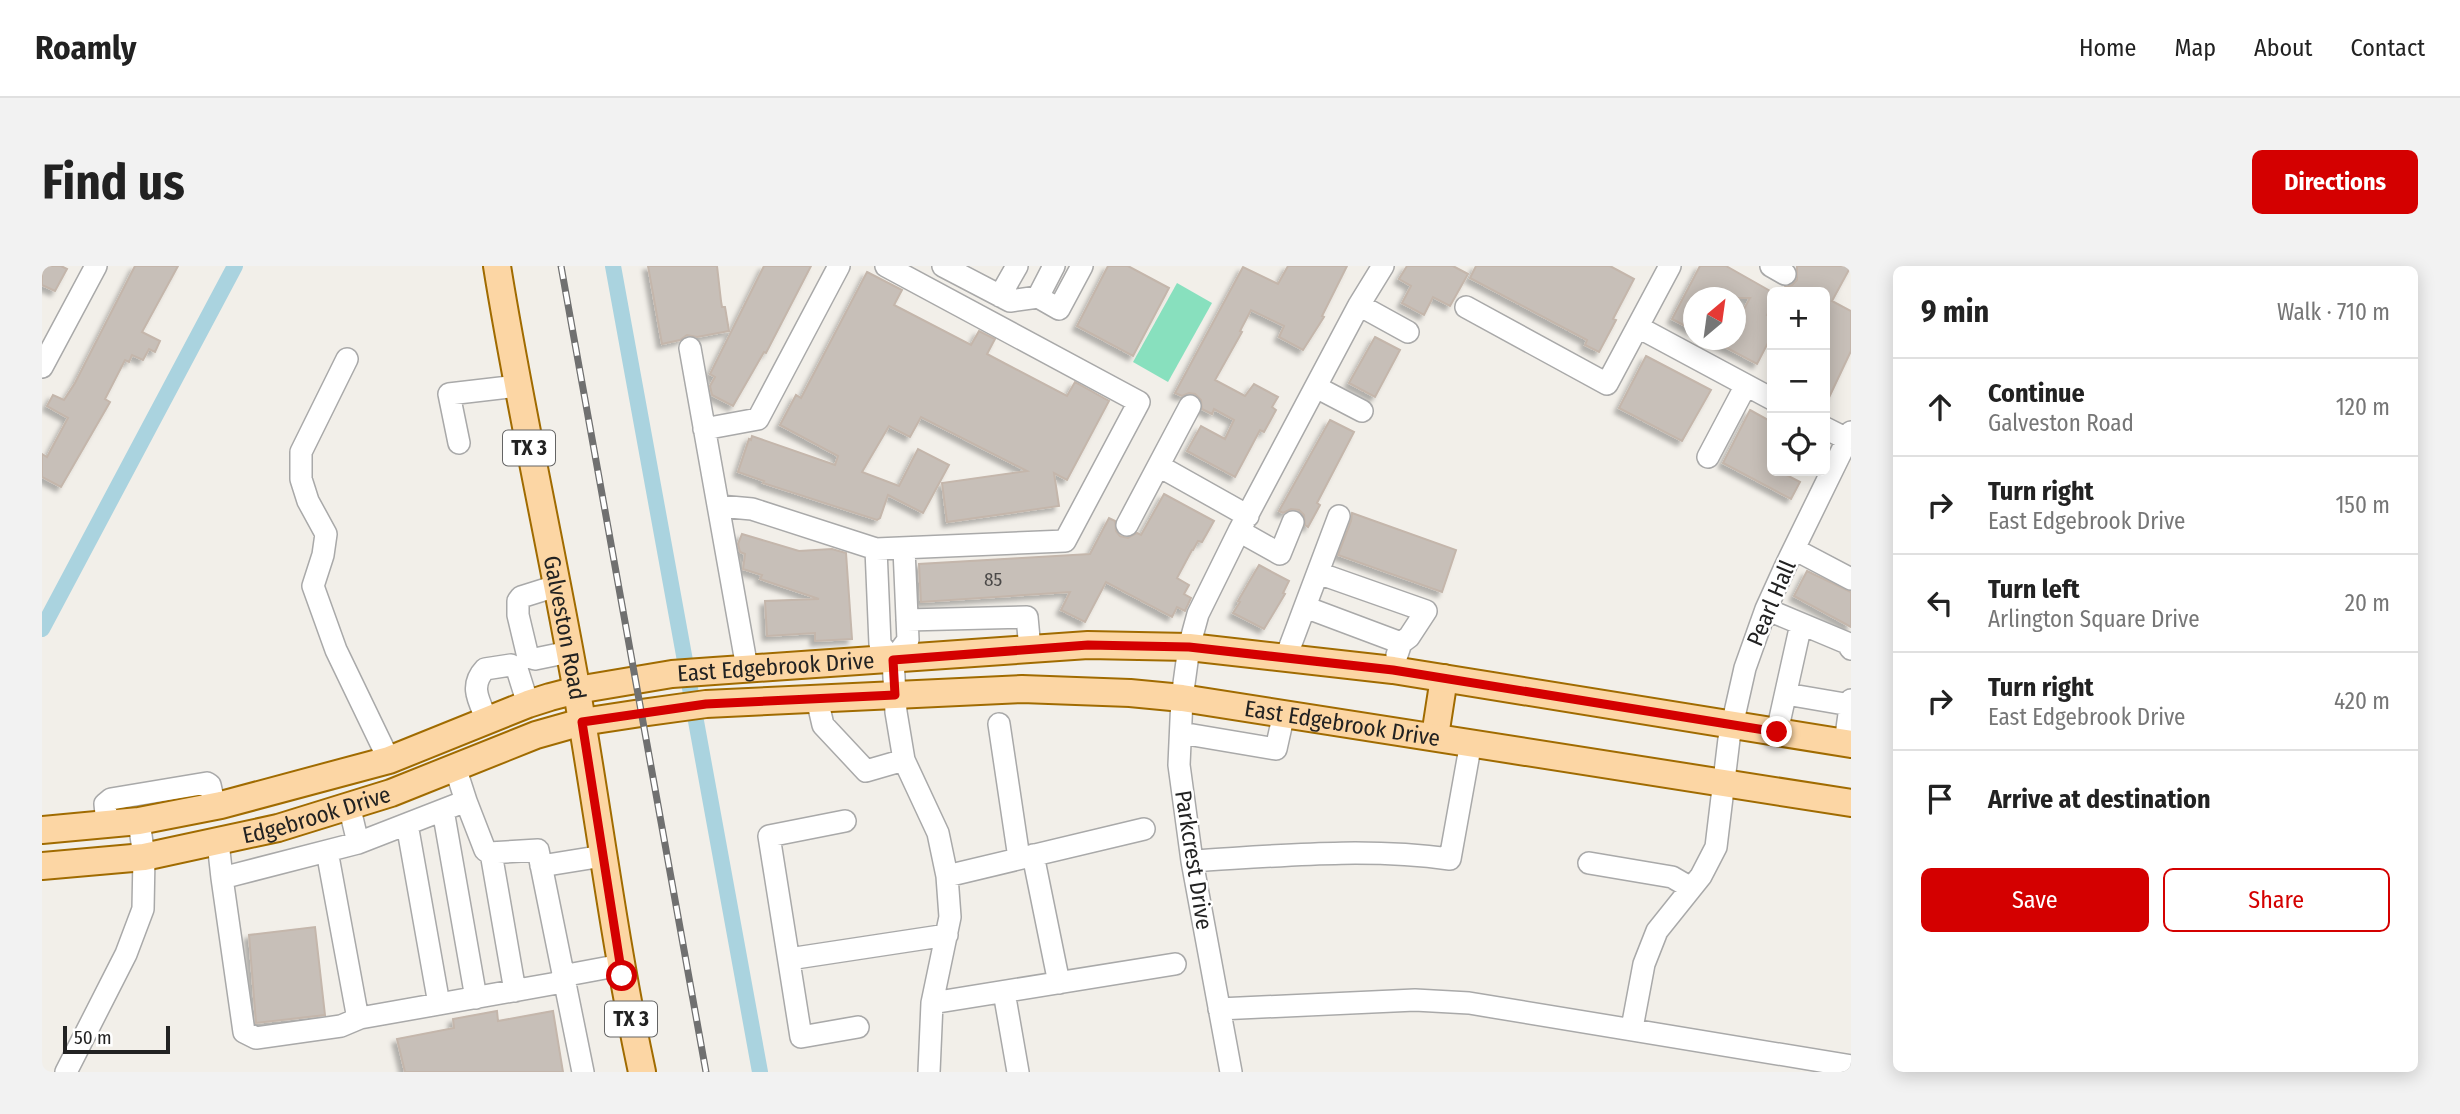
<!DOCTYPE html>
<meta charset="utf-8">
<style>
body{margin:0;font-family:"Fira Sans Condensed",sans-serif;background:#f2f2f2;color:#222}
.controls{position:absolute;right:21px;top:21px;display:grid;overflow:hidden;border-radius:10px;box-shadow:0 4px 18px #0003}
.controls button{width:63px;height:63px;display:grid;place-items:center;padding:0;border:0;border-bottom:2px solid #e0e0e0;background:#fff;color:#222;font:35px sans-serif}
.compass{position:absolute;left:1641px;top:21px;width:63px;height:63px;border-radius:50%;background:#fff;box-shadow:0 4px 18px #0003;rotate:29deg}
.scale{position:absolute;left:21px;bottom:18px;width:107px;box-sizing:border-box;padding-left:7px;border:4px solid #222;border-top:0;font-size:19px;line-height:24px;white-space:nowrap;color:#222;-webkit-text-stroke:5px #fff;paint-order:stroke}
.stop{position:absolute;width:21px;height:21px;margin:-16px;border:5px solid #d40000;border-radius:50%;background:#fff}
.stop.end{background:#d40000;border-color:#fff;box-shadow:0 2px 7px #0008}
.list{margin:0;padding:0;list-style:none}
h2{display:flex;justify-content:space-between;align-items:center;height:91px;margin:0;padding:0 28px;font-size:30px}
h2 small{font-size:23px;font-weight:400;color:#767676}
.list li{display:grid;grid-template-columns:46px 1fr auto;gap:21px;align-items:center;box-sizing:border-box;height:98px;padding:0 28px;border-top:2px solid #e0e0e0}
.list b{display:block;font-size:26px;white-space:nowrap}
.list p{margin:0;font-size:23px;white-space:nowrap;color:#767676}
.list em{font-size:23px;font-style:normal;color:#767676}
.actions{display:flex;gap:14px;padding:21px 28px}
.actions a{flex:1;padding:16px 0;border:2px solid #d40000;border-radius:10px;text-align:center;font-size:24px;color:#d40000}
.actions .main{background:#d40000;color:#fff}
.icon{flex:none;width:38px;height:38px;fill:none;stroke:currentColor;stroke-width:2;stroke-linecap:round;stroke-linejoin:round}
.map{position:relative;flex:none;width:1809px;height:806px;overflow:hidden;border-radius:10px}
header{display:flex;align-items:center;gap:42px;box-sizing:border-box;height:98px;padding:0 35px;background:#fff;border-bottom:2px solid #e0e0e0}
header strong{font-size:33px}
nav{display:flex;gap:38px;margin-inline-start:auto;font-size:24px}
.intro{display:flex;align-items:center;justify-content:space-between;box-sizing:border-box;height:168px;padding:0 42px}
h1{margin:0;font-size:49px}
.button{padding:18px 32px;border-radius:10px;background:#d40000;color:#fff;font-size:24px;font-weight:700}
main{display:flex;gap:42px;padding:0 42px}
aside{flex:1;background:#fff;border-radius:10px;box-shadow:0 4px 18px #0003}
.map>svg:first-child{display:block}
.pitch{fill:#88e0be}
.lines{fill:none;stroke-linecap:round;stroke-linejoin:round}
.canal{stroke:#aad3df;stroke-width:16}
.building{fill:#c7bfb8;stroke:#c4b6ab;stroke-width:2;filter:url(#shadow)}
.minor-casing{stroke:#a9a9a9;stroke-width:24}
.major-casing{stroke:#a06b00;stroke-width:30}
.minor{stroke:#fff;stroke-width:21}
.major{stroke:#fcd6a4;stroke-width:26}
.rail-casing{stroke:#707070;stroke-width:7}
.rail{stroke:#fff;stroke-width:4.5;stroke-dasharray:13;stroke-linecap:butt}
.route{stroke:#d40000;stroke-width:9}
.labels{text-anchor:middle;stroke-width:5;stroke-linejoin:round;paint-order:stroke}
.number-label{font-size:19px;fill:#4b4948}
.shield{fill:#fff;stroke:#646464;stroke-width:2}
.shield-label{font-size:21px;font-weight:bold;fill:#222}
.street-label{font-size:23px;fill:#222;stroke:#fff}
</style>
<header>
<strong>Roamly</strong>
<nav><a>Home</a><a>Map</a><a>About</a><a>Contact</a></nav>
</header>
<div class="intro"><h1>Find us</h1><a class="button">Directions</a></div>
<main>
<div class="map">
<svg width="1809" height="806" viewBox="0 0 1809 806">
<defs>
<filter id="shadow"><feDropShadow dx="-4.5" dy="4.5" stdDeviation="2" flood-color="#0004"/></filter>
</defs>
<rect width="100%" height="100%" fill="#f2efe9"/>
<path class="pitch" d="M1135,17L1170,37L1126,116L1091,96Z"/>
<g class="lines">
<path class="canal" d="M571,0L718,806
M0,363L193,0"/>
</g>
<path class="building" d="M0,0H19L25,3L13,25L0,19Z
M93,0H136L100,66L118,75L113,86L107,83L101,94L90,89L87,96L83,94L63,133L68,136L19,221L0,211V188L5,191L26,152L5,140L11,129L22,134L33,117Z
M606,0H675L679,35L680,41H683L687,65L655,71L645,69L638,74L620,78Z
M722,0H769L724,87L722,86L691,140L670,129L668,120L673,111L668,108Z
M1066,0H1086L1127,22L1091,90L1035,60Z
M1246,0H1305L1280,50L1282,51L1261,84L1237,71L1242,60L1209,44L1198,65L1200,66L1173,114L1203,130L1212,118L1236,131L1230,141L1234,144L1222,166L1218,164L1193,211L1145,185L1159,160L1183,173L1192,154L1172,143L1170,148L1160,143L1159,134L1153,128L1147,127L1140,130L1133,127L1201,1L1236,18Z
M1365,0H1411L1426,8L1408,40L1391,31L1382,49L1360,37L1369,20L1357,13Z
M1434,0H1568L1592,13L1571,53L1574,54L1557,86L1543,79L1545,74L1428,12Z
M1658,0H1684L1730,26V39L1725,49L1730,52V69L1715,98L1670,74H1693V59L1708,32H1651V64L1630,53Z
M1755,0H1809L1790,35L1809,45V85L1783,140V26H1741L1743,21L1750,19L1755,14Z
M825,6L860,24L852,39L929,79L937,65L953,73L945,88L1025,130L1033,116L1067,135L1025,214L1012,207L1017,240L905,256L900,217L985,205L879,151L868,171L847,160L820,206L857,220L876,183L907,199L881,247L846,229L838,252L835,254L721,217L722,215L696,206L707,173L709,174L710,170L793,199L796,190L738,159L754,129L759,132Z
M1333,71L1358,84L1333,131L1307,117Z
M1604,90L1669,124L1640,175L1577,142Z
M1708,144L1730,156V205H1737L1758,216L1749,233L1681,197Z
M1288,154L1312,166L1275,237L1278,239L1266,261L1263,259L1262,249L1257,244L1249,243L1241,247L1237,245Z
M1122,228L1172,255L1160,276L1156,275L1151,284H1150L1135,312L1147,319L1142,328L1149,332L1143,345L1135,341L1130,351L1064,316L1043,356L1019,344L1028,326L879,336L877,298L1048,288L1067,252L1073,255L1074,265L1078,270L1086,272L1095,267L1099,269Z
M1310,247L1414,284L1400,326L1296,289L1309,255Z
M700,268L757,285L790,283L804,287L810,373L773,375V367L725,370L723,335L777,333L718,313L720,309L701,303L703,288L698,286L696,278Z
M1217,299L1247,315L1241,327L1243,328L1222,363L1191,347L1198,336L1196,335Z
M1765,305L1809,326V361L1752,330Z
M273,661L283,749L214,757L207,669Z
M455,745L456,755L511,745L521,806H363L355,773L412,762L411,753Z"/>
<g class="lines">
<g class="minor-casing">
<path id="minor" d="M901,0L968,35L996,31L1012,0
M1729,0L1743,8
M958,30L975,0
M996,31L1017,43L1040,0
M1317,39L1366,66
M1424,41L1565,118L1628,0
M1596,61L1730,133
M648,82L705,402
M305,93L259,186V213L266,235L284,268L281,289L271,320L294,384L347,494
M0,101L54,0
M1274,121L1320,145
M1783,162L1805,173
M662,163L716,153L797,0
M417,177L407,128L475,120
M1666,191L1704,119
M1117,200L1206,250
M677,240L710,243L834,283L1023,275L1097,136L844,0
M1085,259L1148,140
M1197,265L1238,288L1251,256
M834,283L838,378L851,394
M1752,283L1809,313
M1276,307L1384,345L1367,371L1359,377
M514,320L479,331L476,335V349L486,391L493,393L527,386
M1263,341L1359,377L1355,389
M1724,343L1805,377L1809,383
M865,354L985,351L988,383
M1244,391L1297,250
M851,394L854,446L862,494L896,567L905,610L908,651L890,737L887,806
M851,394L866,374L862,283
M1744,428L1808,439
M775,433L781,459L824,505L862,494
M445,454C437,435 427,420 443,403L469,399L475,403L486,438
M957,458L977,592
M1735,466L1759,358
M1139,467L1234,483L1242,447
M1803,477L1809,434
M424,535L443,584L447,587L496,584L541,806
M307,539L316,577
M401,544L434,732
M803,555L727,570L759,771L816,761
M65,558L63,538L69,533L165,517L168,519L173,541
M365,558L397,738
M176,576L180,612L316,577L424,535L413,501
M285,585L316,753
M449,587L473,725
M991,589L1017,717
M1150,595C1236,590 1322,581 1408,593L1429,476
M1547,597L1630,611L1649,622
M499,600L561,590
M905,610L1102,563
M180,612L202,766L214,772L299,760L318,752L521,716
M747,693L905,669
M520,710L579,699
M962,726L976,806
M890,737L1133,698
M1177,743L1373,734L1427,737L1809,800
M1590,762L1602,698L1615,665L1659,610L1674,581L1687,473L1703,402L1724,343L1744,299L1809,166
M24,806L84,688L101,643L102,591L97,555
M1189,806L1150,595L1137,499L1140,432L1147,381L1156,348L1197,265L1317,39L1341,0"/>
</g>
<g class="major-casing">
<g id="major">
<path id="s1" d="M455,0C478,143 510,284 535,426C557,552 573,680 600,806"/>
<path d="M1393,470L1402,412"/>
<path id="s2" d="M0,564L97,555L179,539L347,494L486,438L508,431L535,424L630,408L672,405L1046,379L1147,381L1351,404L1809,478"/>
<path id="s3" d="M0,600L102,591L236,562L349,527L494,469L540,456L599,447L664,438L980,423L1088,427L1140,432L1809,537"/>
</g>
</g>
<use href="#minor" class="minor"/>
<use href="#major" class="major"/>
<g class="rail-casing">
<path id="rail" d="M519,0L664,806"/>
</g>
<use href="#rail" class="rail"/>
</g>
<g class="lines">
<path class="route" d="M580,710L540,456L664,438L853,429L851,394L1046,379L1147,381L1351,404L1735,466"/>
</g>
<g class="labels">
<g class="number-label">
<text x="951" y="320">85</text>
</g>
<g class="shield">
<rect x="461" y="164.5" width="52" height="35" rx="5"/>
<rect x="563" y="735.5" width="52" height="35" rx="5"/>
</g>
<g class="shield-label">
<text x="487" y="189">TX 3</text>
<text x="589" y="760">TX 3</text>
</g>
<g class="street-label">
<text transform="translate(1729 337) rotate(-67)" y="8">Pearl Hall</text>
<text dy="8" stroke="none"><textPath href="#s1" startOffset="368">Galveston Road</textPath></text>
<text dy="8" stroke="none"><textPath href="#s2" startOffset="756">East Edgebrook Drive</textPath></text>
<text dy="8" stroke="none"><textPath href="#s3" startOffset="1326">East Edgebrook Drive</textPath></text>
<text dy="8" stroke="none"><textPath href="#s3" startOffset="280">Edgebrook Drive</textPath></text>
<text transform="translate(1152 594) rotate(81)" y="8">Parkcrest Drive</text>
</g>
</g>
</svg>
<div class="controls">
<button>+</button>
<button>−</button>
<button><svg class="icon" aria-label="locate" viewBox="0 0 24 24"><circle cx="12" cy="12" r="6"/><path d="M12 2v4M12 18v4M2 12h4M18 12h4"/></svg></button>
</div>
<svg class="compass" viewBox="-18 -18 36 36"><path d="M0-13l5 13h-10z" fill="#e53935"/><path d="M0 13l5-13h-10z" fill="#767676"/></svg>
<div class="scale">50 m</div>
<div class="stop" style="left:580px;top:710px"></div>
<div class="stop end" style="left:1735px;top:466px"></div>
</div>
<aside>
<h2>9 min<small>Walk · 710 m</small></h2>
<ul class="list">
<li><svg class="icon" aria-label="ahead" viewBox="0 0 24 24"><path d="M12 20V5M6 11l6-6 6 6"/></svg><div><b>Continue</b><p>Galveston Road</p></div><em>120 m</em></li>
<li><svg class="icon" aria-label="right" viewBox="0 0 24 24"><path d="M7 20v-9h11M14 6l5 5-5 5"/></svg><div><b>Turn right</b><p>East Edgebrook Drive</p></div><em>150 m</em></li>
<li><svg class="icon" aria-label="left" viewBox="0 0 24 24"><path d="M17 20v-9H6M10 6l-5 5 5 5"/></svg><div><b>Turn left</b><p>Arlington Square Drive</p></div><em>20 m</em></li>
<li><svg class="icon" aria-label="right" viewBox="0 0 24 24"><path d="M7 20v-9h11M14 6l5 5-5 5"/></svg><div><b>Turn right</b><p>East Edgebrook Drive</p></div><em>420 m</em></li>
<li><svg class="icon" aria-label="arrive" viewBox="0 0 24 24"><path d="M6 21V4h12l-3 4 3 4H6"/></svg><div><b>Arrive at destination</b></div></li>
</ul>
<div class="actions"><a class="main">Save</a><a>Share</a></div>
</aside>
</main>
